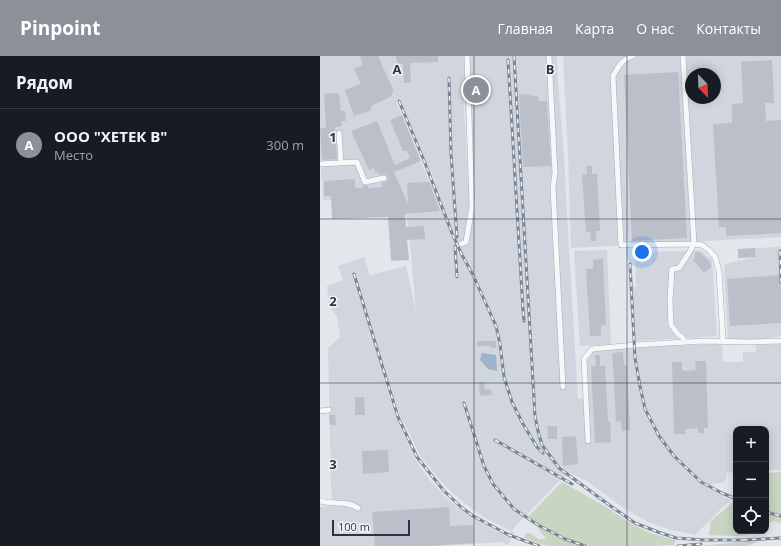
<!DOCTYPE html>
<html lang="ru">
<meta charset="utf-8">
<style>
body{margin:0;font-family:"Open Sans",sans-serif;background:#20242c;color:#f1f3f6}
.controls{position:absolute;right:12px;bottom:12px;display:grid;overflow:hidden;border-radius:8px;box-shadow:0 2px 10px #0003}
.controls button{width:36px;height:36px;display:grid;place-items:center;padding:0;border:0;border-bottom:1px solid #363941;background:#171b24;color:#f1f3f6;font:20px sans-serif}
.compass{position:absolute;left:365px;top:12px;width:36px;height:36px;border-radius:50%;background:#171b24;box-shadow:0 2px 10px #0003;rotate:157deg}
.scale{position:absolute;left:12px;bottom:10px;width:78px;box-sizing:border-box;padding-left:4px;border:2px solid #2a3444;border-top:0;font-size:11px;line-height:14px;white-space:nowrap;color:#2a3444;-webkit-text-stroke:3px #f2f5f8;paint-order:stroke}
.you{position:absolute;left:322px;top:196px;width:14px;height:14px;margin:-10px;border:3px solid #fff;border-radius:50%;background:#1a73e8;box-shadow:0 0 0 6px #1a73e833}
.badge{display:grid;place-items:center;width:26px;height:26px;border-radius:50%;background:#8c9099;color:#fff;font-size:13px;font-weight:700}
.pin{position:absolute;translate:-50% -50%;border:2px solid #fff;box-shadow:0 1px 4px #0006}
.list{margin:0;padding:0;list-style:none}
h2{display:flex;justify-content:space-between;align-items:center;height:52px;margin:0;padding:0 16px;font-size:17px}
h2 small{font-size:13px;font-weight:400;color:#9ea1a6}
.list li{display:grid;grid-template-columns:26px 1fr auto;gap:12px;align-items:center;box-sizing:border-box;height:72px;padding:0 16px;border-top:1px solid #363941}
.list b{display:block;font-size:15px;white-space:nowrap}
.list p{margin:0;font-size:13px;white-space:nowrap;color:#9ea1a6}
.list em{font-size:13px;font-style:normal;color:#9ea1a6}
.icon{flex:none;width:22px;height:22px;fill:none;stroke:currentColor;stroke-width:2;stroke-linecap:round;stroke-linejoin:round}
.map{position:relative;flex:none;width:461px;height:490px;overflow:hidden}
header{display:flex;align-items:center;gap:24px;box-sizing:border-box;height:56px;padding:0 20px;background:#8c9099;color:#fff}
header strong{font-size:19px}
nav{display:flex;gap:22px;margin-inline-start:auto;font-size:14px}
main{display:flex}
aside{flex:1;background:#171b24}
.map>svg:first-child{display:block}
.built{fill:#d1d5dd;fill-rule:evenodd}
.green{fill:#c8d5c3}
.water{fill:#9db4cc}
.building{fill:#babfc9}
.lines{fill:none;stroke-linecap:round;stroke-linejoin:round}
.minor-casing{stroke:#a8adb6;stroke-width:6}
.minor{stroke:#f6f7f9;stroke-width:5}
.rail-casing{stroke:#7b8595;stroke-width:3}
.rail{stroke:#f2f5f8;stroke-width:1.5;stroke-dasharray:4.5;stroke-linecap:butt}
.grid{fill:none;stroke:#2a3444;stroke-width:1;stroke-opacity:0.55}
.grid-label{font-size:13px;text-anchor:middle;font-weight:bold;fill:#2a3444;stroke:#f2f5f8;stroke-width:3;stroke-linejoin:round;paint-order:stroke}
</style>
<header>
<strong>Pinpoint</strong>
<nav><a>Главная</a><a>Карта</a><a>О нас</a><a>Контакты</a></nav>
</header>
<main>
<aside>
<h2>Рядом<small></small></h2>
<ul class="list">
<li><span class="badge">A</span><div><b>ООО &quot;ХЕТЕК В&quot;</b><p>Место</p></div><em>300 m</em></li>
</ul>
</aside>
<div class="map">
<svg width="461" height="490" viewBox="0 0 461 490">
<rect width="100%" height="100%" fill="#e3e6eb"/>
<path class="built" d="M0,0H237L238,26L244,98L247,159L258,343L269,342L267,305L274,295L320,291L396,288L402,290L403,306H423V296H436V289L461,288V414H446V373H416V416L406,417V423L403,427L391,428L404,441L410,444L375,479L351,474L330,467L304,452L267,425L250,417L239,425L191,475L171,465L161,459L146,448L127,432L100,400L88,374L80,360L67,320L63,321L76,361L95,403L108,422L124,440L139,452L156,463L178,476H194L188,489L182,486L118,490H0V451L13,450L11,429L8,292L20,281L17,260L9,250L7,230L23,224L18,210L44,201L50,219L86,210L96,255L90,187L84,140L3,144L0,98ZM143,33H144L150,124H148ZM81,43L79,45L115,125H109L76,45Z
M243,0H461V181L251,192L248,99ZM371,18H395V42H371Z
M461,191V280L438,284L408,283L404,215L405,208L436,201L435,192Z
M287,194L291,288L260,290L254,195Z
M377,194L381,195L392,204L397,280L313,285L309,231H316L315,196L370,195Z"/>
<path class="green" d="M461,416V468L454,465L446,468V417Z
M242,426L286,451L312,468L330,477L355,484L354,489L332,490H231L223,489L205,482V478L210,477L219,483H226L209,460Z
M416,440V475H437C426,483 402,479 389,479L391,465L412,447Z
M427,485H435L437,486L427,490H381Z"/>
<path class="water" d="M162,297L176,299L177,315L168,313L160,304Z"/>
<path class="building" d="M40,0H58L74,36L71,37L72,40L51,50L52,54L34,60L25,34L41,28L34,13L43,9Z
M76,0H118V6L90,7L91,27H84L83,8H77Z
M452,4L454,47H445L446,65L461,64V177L406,180V171H399L393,68L412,67V48L423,47L421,6Z
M358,16L367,182L312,185L304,19Z
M160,28L161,39L152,40V29Z
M19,37L21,55H25L26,65H21L22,70L15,71L17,103L2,104L0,72H6L4,38Z
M207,38L214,40H218L219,45H227L231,110L203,111L199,39Z
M82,59L101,105L74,116L88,148L87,127L109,126L120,155L85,158L86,171L104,170L105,183L87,184L89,204L71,205L68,161L12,163L11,140H4V125L35,123V132H43V129L48,130V132L63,131L61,127L67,125L68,122L67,120L65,118L59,119L58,116L56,117L54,112L49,114L31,75L57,65L75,109L90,102L87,95H83L70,64Z
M267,110H272V118H277L280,175H276V185H271L270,176H266L262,119L267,118Z
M435,192L436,201L418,202V193Z
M375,196H380L390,206L391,211L384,217L373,204L375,201Z
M283,203L286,269L281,270V280H270L266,213H273V204Z
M461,219V267L410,270L407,223Z
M157,285H176V292H171V290H157Z
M303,296L304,309H307L310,374L302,375L301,365L296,366L293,307L292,297Z
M275,299H280V310H285L288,365H290L291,386L275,387L271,310H276Z
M375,305H386L388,372H384V377H378V372L365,373V378H354L352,306H362V314L367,315L376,314Z
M164,326L165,334L171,333L172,339L160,340L159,327Z
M35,341H44L45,359H35Z
M9,359H15L16,369H10Z
M227,370H237V383H228Z
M256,380L258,408L243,410L242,381Z
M68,394L69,416L43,418L42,395Z
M129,451L130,470L153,469L154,487L107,490H55L52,456Z"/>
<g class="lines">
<g class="minor-casing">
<path id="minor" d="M229,0L235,117L233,131L243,331
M313,0C301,4 299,10 293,20L301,189L374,188C370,196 364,204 359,212L352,213L350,245L351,269L358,278L363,282L365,286
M363,0L374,188L382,189L389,194L395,201L399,215L403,285
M19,77L21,107
M0,108L37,106L45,126L64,122
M141,188L146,186L152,151L147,0
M0,355L9,354
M268,385L264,303L272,293L315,289L384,285L430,286L461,285
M0,445C13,449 26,444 38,452"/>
</g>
<use href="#minor" class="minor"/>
<g class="rail-casing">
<path id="rail" d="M194,0L215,360L218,375L222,389L239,412L292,451L315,467L338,476L356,482L384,484H428
M188,4L203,254L204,265
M129,22L131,98L137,181
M79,45L105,107L132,177L142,199L153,219L176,270L180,288L184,321L192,346L203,368L217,391L223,397
M135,190L137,221
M460,195L461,226
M310,208L315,302L320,330L325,353L339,380L354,400L381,426L402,437L416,443
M34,218L78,361L97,401L124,435L141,451L153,460L189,479L219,490
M144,347L164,410L173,428L194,453L218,469L245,483L265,490
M175,384L252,428
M446,456L461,460
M423,484L461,482
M358,490L381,488"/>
</g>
<use href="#rail" class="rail"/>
</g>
<path class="grid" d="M154,0V490M307,0V490M0,163H461M0,327H461"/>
<g class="grid-label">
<text x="77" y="18">A</text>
<text x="230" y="18">B</text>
<text x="13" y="86">1</text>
<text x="13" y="250">2</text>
<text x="13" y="413">3</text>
</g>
</svg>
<div class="controls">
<button>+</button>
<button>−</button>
<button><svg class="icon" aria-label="locate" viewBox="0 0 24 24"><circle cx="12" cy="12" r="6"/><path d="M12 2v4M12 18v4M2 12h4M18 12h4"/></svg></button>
</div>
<svg class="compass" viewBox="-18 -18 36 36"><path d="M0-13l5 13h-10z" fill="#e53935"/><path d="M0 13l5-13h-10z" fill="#9ea1a6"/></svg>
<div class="scale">100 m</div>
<div class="you"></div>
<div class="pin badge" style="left:156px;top:34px">A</div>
</div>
</main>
